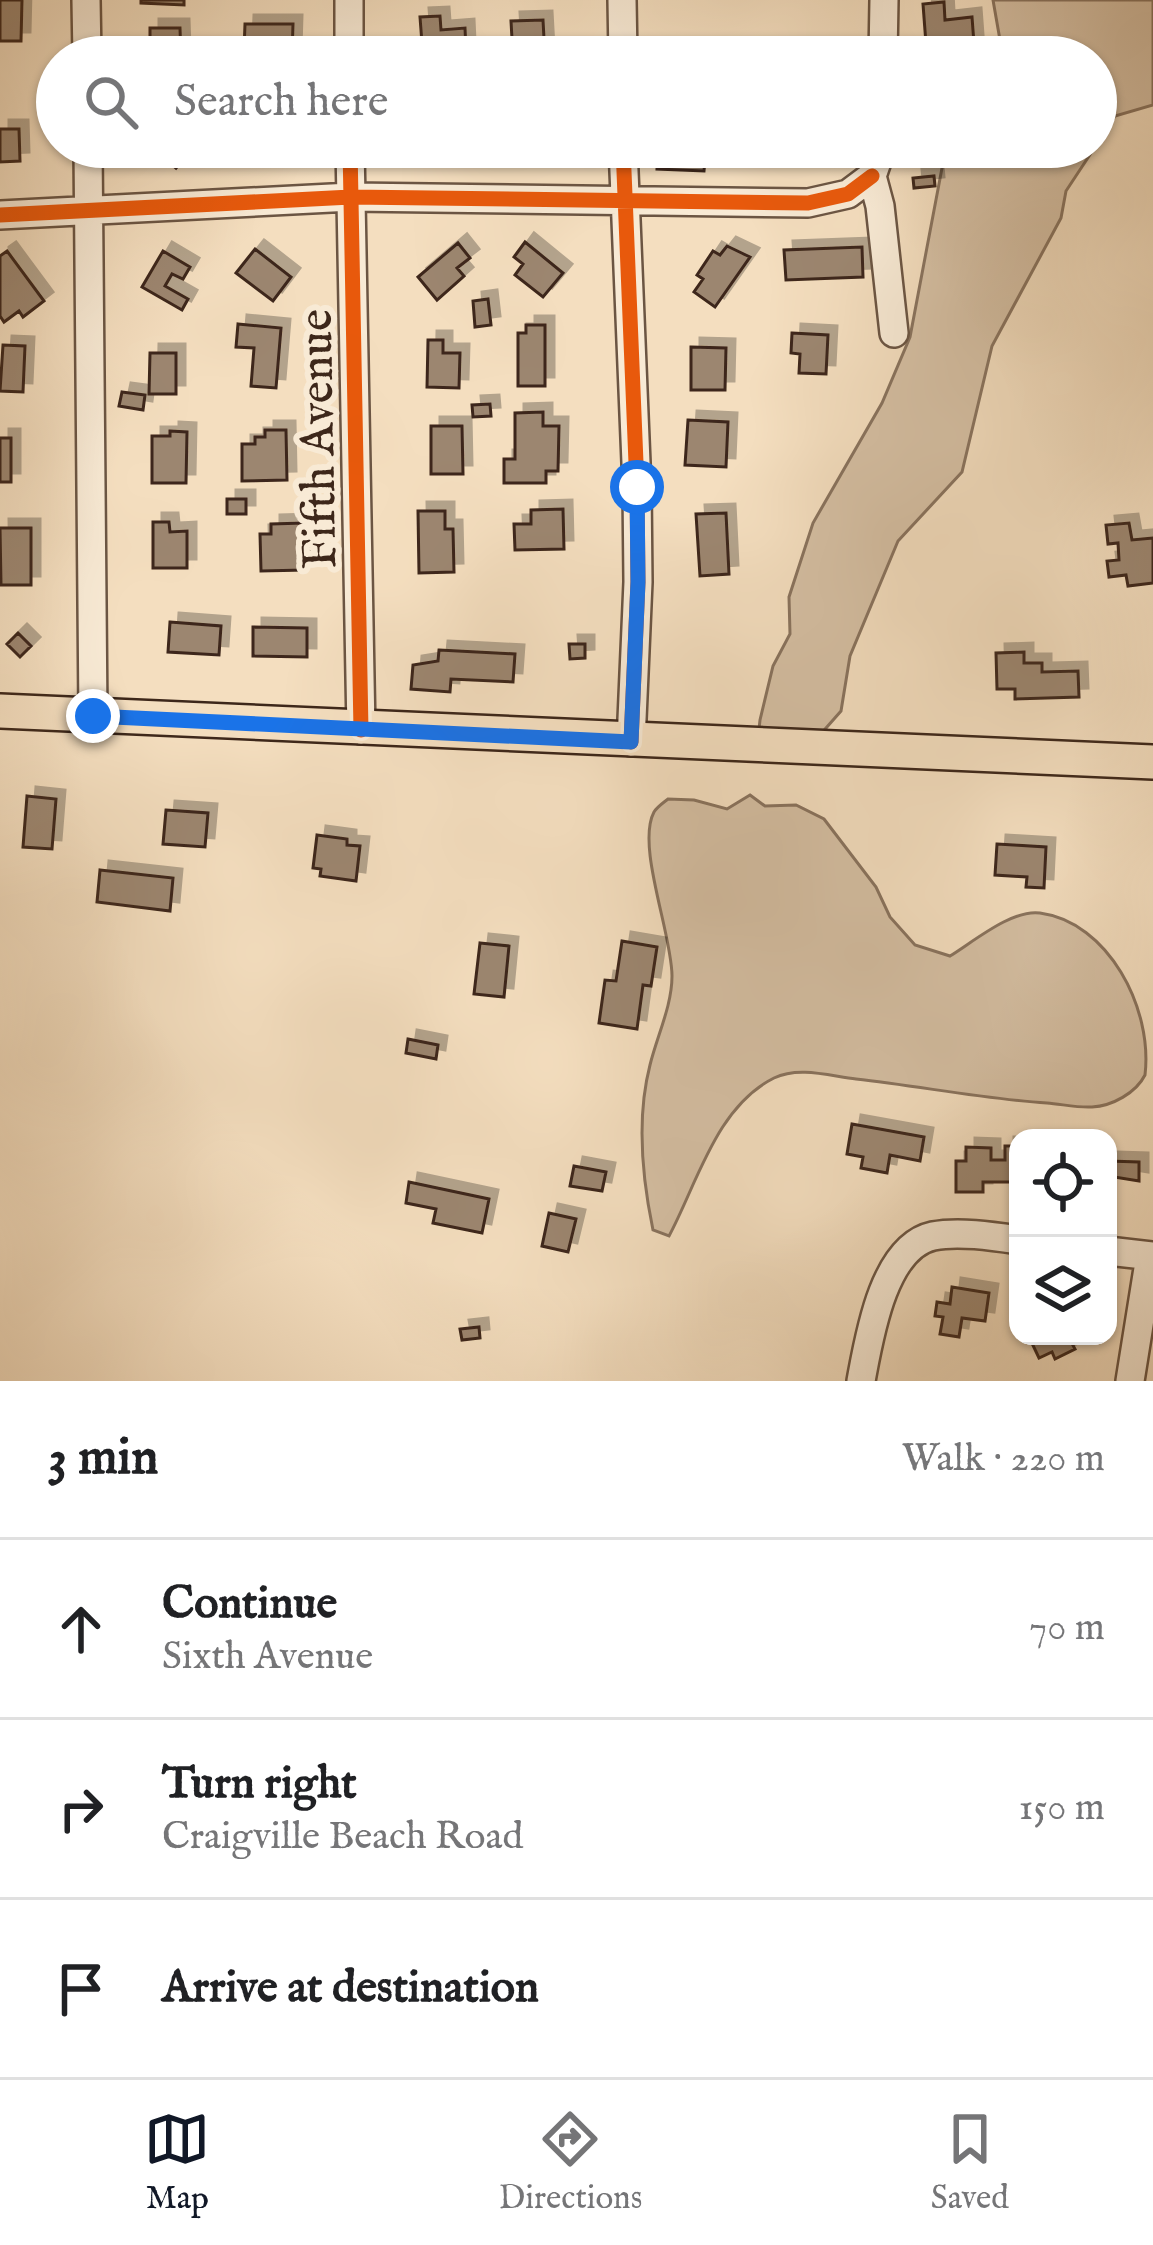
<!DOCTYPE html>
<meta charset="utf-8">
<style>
body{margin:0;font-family:"IM FELL English",serif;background:#f2f2f2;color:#202124}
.controls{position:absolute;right:36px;bottom:36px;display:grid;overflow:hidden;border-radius:24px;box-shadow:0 3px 9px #0004}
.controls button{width:108px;height:108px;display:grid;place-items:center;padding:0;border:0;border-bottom:3px solid #e0e0e0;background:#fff;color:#202124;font:60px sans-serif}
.stop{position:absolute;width:36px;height:36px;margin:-27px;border:9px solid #1a73e8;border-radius:50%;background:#fff}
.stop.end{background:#1a73e8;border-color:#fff;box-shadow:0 3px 12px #0008}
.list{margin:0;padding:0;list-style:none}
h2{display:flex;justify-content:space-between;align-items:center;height:156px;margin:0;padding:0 48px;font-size:51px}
h2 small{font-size:39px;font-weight:400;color:#757577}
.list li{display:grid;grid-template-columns:78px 1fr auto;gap:36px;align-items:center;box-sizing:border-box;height:180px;padding:0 48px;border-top:3px solid #e0e0e0}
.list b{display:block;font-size:45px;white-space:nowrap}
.list p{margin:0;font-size:39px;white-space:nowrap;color:#757577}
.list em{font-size:39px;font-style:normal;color:#757577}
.icon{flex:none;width:66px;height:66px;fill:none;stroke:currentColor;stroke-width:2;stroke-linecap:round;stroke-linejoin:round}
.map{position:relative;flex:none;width:1153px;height:1381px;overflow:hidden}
.search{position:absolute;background:#fff;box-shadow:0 3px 9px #0004;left:36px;right:36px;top:36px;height:132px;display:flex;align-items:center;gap:30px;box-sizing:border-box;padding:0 42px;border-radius:66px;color:#757577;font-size:45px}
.sheet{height:696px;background:#fff}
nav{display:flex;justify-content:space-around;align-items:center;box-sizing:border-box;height:168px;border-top:3px solid #e0e0e0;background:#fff;font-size:33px;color:#757577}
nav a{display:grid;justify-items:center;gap:6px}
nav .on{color:#111827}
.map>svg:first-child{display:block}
.green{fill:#d5bfa3;stroke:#89735e;stroke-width:3}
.building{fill:#9c8670;stroke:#3d271a;stroke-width:3;filter:url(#shadow)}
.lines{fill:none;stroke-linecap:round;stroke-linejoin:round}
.minor-casing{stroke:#6b5543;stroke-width:32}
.major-casing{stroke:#3d271a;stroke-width:38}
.minor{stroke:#f8ead5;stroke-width:27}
.major{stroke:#f4debf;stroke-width:33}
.cycleway-casing{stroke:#f8ead5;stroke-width:22}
.cycleway{stroke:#e8590c;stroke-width:15}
.route{stroke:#1a73e8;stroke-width:15}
.labels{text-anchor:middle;stroke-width:12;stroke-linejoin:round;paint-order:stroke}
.street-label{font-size:48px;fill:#3d271a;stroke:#f8ead5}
</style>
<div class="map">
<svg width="1153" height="1381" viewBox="0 0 1153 1381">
<defs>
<filter id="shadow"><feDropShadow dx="9" dy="-9" stdDeviation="0" flood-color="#0004"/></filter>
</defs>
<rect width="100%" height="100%" fill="#f4debf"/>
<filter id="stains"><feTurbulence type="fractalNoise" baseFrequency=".00167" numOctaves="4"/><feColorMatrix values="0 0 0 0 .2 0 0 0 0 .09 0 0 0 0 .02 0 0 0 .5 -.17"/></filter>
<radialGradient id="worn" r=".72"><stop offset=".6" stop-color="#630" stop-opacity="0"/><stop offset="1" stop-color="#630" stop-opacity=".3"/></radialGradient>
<path class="green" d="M993,0H1153V105L1115,116L1096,145V57H990L1000,40Z
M946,147H1095L1066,191L1061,218L992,346L962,472L898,541L850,656L841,711L811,745L759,729L760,720L773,666L790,634L789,597L813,523L882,403L910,337Z
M750,795L765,806L796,805L824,819L876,887L890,917L915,945L950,956C973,942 1012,909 1040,913C1108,922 1153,1008 1145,1075C1136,1093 1112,1106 1092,1107C1078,1108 1061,1104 1047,1103C983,1099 920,1086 856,1079C830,1076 799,1066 774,1078C716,1107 697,1184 669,1236L653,1230C642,1177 636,1119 650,1065C657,1036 672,1006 672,976C672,934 636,846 654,812C657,807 663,803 668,799L694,800L727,809Z"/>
<path class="building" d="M0,0H22L21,41H0Z
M141,0H184V5L141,3Z
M944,2L945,20L972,17L975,57H927L923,4Z
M440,16L441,30L465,28L466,50L461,51L462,57H423L420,17Z
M543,20L545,57H513L511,21Z
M245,24H293L292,57H234V50H244Z
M150,28H180L181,57H150Z
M0,129H19L20,161L0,162Z
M152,147H194L176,168Z
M658,147H712V160H705L704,171L657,169Z
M934,176L935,186L914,188L913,178Z
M525,242L563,273L543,297L515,275L523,264L514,257Z
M458,243L470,258L457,268L464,276L437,300L418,277Z
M727,246L750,257L715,307L694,292L703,279L697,275L713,251L720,255Z
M862,247L863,277L786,280L784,250Z
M255,249L291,277L273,301L236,273Z
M7,251L44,301L23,317L19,311L4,322L0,316V256Z
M163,251L190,267L183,279L172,274L165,286L188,299L182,310L142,287Z
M488,299L491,325L475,327L473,301Z
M238,324L281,328L276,388L251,386L254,348L236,347Z
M526,325H545V386H518V333H526Z
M792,333L828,335L826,374L799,373L800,354L791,353Z
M428,340H443V353H460L459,388L427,387Z
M3,345L25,346L23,392L0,391Z
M691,347L726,348L725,390H691Z
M150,353H176V394H149Z
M122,392L145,395L143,410L119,406Z
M490,404L491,416L473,417L472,405Z
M543,412V426H559L558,471H546V483H504V459H515V413Z
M688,420L728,422L726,467L685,465Z
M431,426H462L463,474H431Z
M265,430H286L287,480L242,481V444H255V437H265Z
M170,431L187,432L186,483H152V436H170Z
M0,438H11V482H0Z
M227,499H246V514H227Z
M563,509L564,549L515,550L514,524H531V510Z
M418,511H445V529H453L454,572L419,573Z
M726,513L729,574L700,576L696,514Z
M153,522H169L170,532L187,531V568H153Z
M304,523L305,570L261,571L260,534H271V524Z
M1129,523L1132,540L1153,538V583L1128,586L1126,575L1109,577L1107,561L1119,560L1118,543L1108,544L1106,525Z
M0,528H31V585H1Z
M170,622L221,626L219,655L168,652Z
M253,627L307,628V657L253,656Z
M18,633L31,646L20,657L7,644Z
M569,644H585V658L570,659Z
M439,650L515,654L513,682L451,679L450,692L411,689L413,665L438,661Z
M1024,652V663H1042V672L1078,671L1079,697L1015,699V689H997L996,653Z
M27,796L56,799L52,849L23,847Z
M166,810L208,813L205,847L163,844Z
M317,835L347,839V845L360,846L356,881L320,876L321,869L313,868Z
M997,844L1046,847L1044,888L1026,887L1027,877L995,875Z
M100,870L173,878L170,911L97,902Z
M622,941L657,947L651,986L643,985L637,1029L599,1023L605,980L616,981Z
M480,943L509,946L504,997L474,994Z
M408,1039L438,1045L436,1059L406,1053Z
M852,1124L924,1137L920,1161L890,1155L887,1173L861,1168L863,1157L847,1154Z
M1005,1146H1018V1182H983V1192H956V1161H966V1147L991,1148V1160H1005Z
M1108,1161L1139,1162V1181L1108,1176Z
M574,1166L606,1172L602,1191L570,1186Z
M409,1182L489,1199L482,1233L433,1223L436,1209L406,1203Z
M549,1213L576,1219L568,1252L542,1246Z
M952,1287L989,1293L985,1321L962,1318L959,1337L940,1334L943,1317L935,1316L937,1302L950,1304Z
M479,1327L480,1338L462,1340L460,1329Z
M1068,1336L1075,1349L1055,1359L1052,1352L1039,1358L1029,1337Z"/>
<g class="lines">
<g class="minor-casing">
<path id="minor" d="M86,0L87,57
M349,0V57
M622,0L623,57
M883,57L884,0
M88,147L93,716
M350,147L361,730
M623,147L637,487L638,582L631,742
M882,147L872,176L880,206L894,333
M0,215L351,197L808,203L848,194L872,176
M1108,1251L1153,1256
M861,1381C869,1338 883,1247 933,1236C958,1231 992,1236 1018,1240
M1130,1381L1150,1256"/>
</g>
<g class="major-casing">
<path id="major" d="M0,711L1153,762"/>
</g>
<use href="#minor" class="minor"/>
<use href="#major" class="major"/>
<g class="cycleway-casing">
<path id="cycleway" d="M350,147L361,730
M623,147L637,487L638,582L631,742
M0,215L351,197L808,203L848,194L872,176"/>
</g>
<use href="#cycleway" class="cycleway"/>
</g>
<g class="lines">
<path class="route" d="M93,716L631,742L638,582L637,487"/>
</g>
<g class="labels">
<g class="street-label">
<text transform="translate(316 439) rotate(-91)" y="17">Fifth Avenue</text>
</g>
</g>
<rect width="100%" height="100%" filter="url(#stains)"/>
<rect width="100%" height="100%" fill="url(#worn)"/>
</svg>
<div class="controls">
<button><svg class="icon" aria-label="locate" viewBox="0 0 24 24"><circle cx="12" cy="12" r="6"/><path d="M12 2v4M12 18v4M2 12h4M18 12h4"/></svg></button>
<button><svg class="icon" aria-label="layers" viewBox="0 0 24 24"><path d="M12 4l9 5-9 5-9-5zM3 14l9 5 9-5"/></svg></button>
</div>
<div class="stop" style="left:637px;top:487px"></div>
<div class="stop end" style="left:93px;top:716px"></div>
<div class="search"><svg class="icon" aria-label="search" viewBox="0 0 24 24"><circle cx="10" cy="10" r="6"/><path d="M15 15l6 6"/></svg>Search here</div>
</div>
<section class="sheet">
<h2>3 min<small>Walk · 220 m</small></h2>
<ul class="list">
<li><svg class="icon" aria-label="ahead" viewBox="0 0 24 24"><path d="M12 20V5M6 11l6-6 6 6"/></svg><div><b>Continue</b><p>Sixth Avenue</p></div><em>70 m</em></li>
<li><svg class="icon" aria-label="right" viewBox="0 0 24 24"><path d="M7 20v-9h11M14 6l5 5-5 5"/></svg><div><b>Turn right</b><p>Craigville Beach Road</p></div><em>150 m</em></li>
<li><svg class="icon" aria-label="arrive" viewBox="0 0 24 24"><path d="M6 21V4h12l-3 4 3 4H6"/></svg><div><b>Arrive at destination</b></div></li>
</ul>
</section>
<nav>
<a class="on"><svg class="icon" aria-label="map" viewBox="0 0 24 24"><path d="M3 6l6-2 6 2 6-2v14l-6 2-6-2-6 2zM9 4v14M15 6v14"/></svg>Map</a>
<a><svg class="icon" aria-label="directions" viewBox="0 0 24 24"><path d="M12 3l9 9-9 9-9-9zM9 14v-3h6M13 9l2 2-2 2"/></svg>Directions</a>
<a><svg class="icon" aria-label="saved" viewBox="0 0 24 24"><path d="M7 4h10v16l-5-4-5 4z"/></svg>Saved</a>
</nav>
